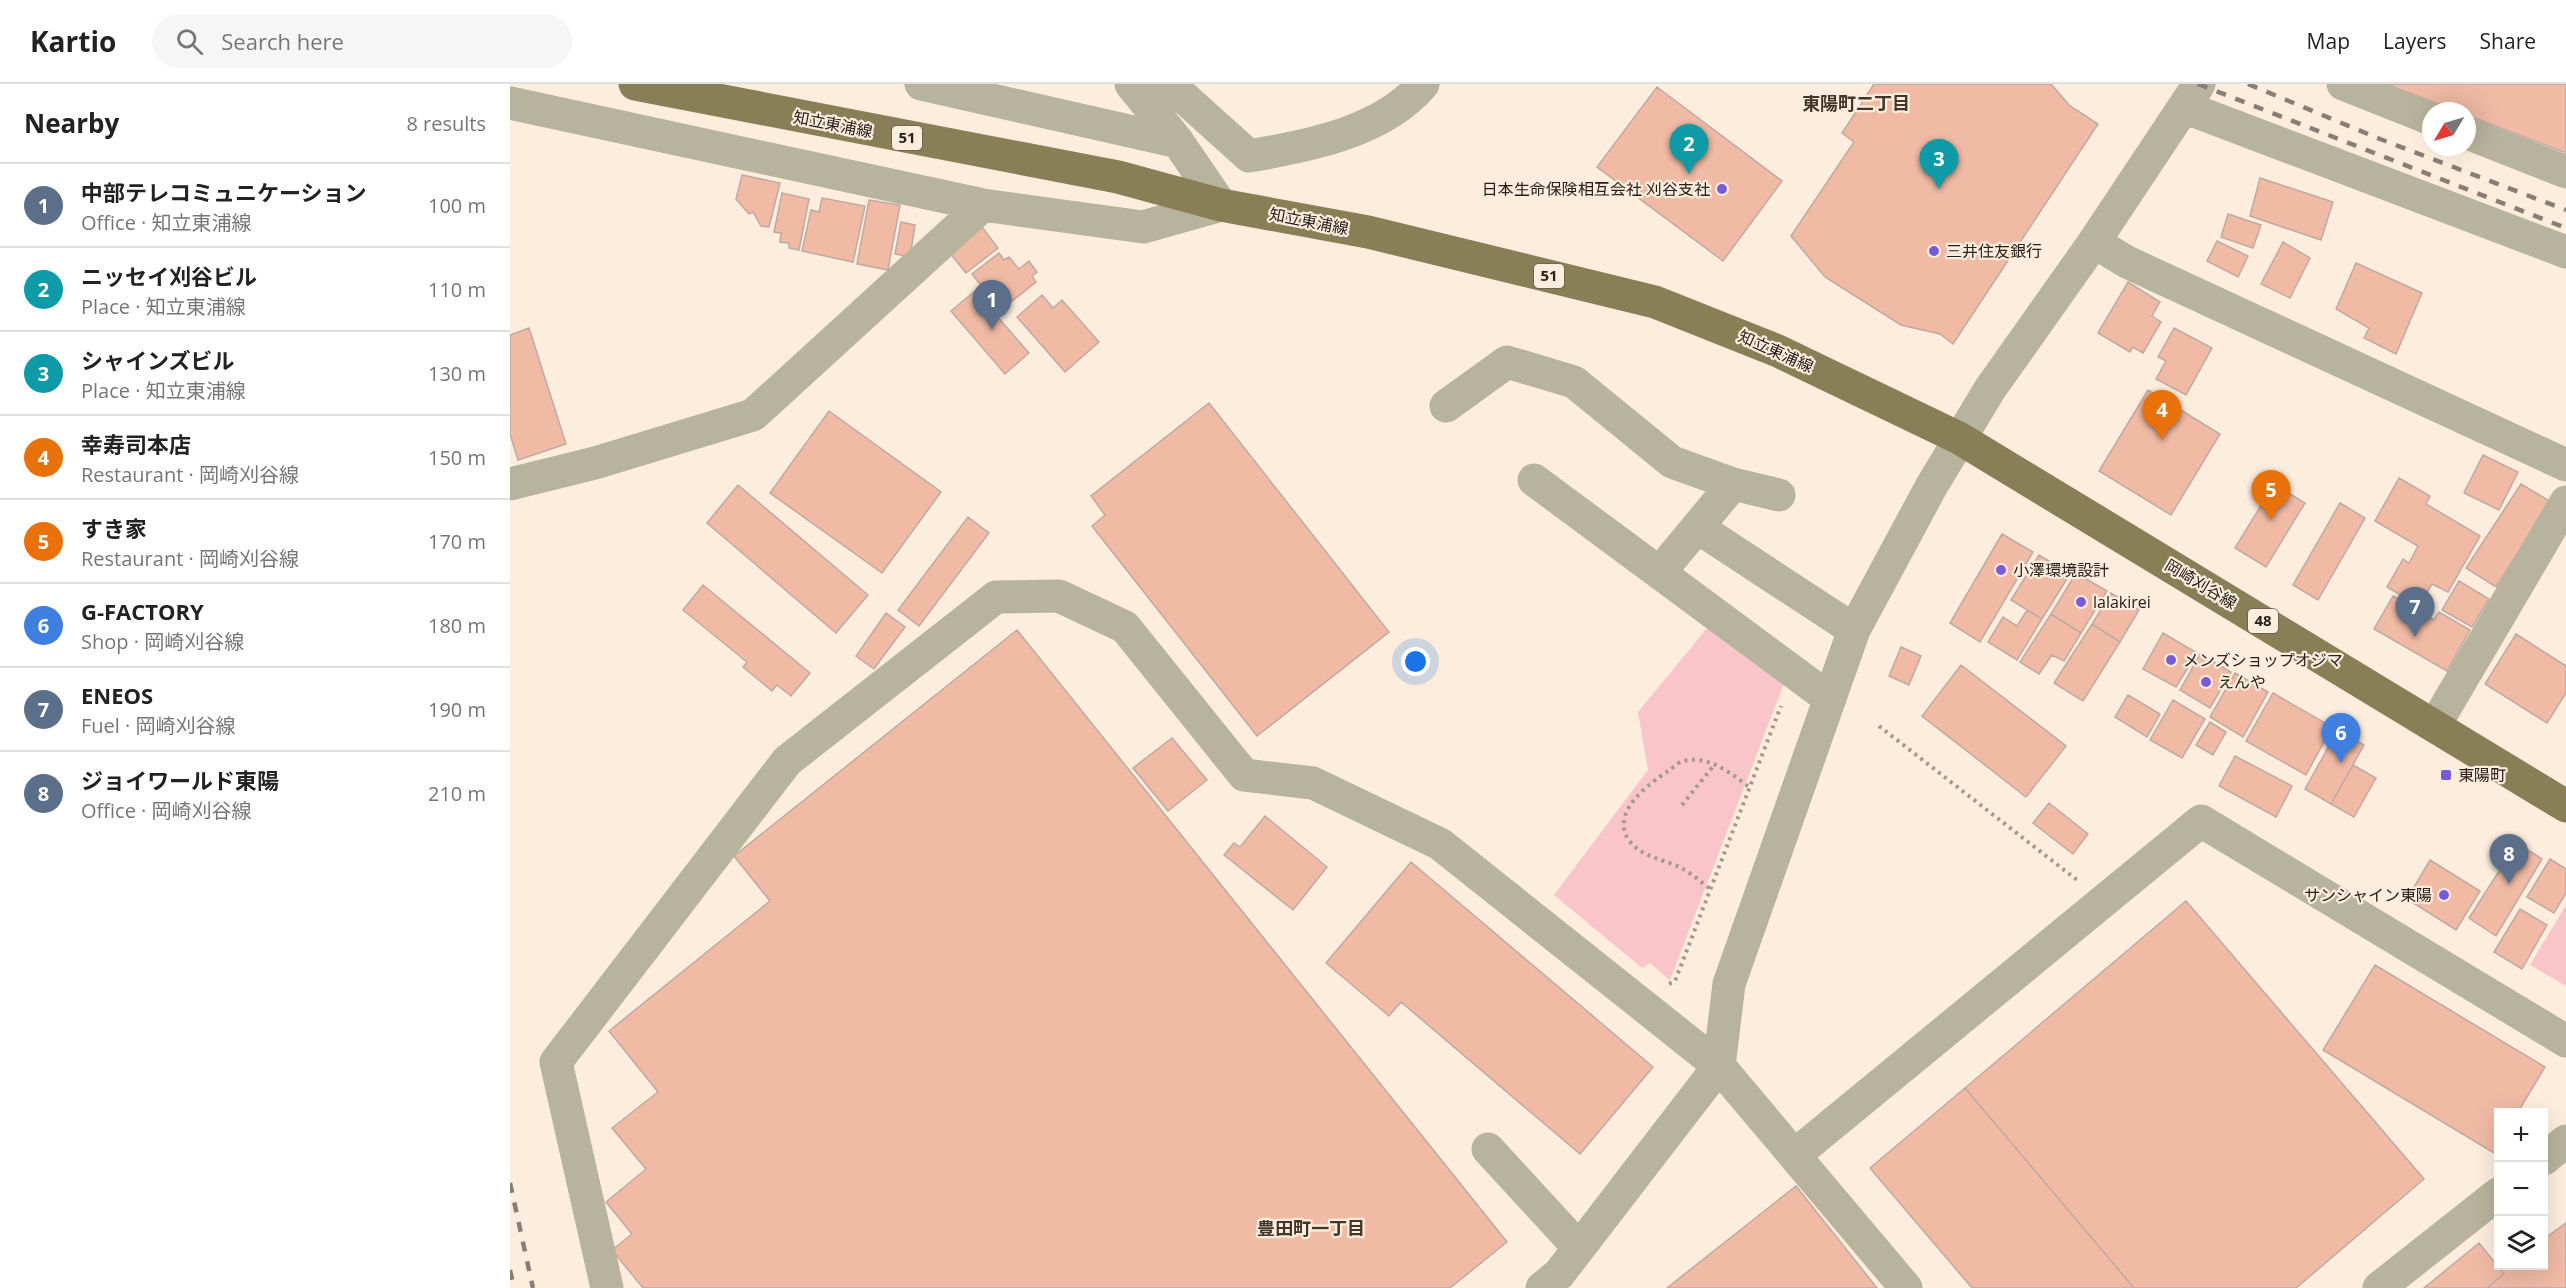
<!DOCTYPE html>
<meta charset="utf-8">
<style>
body{margin:0;font-family:"Open Sans","Noto Sans JP",sans-serif;background:#f6f6f6;color:#222}
.controls{position:absolute;right:18px;bottom:18px;display:grid;overflow:hidden;border-radius:0px;box-shadow:0 6px 24px #0002}
.controls button{width:54px;height:54px;display:grid;place-items:center;padding:0;border:0;border-bottom:2px solid #e0e0e0;background:#fff;color:#222;font:30px sans-serif}
.compass{position:absolute;left:1912px;top:18px;width:54px;height:54px;border-radius:50%;background:#fff;box-shadow:0 6px 24px #0002;rotate:232deg}
.you{position:absolute;left:906px;top:578px;width:21px;height:21px;margin:-15px;border:4px solid #fff;border-radius:50%;background:#1a73e8;box-shadow:0 0 0 9px #1a73e833}
.badge{display:grid;place-items:center;width:39px;height:39px;border-radius:50%;background:#0b8043;color:#fff;font-size:20px;font-weight:700}
.pin{position:absolute;translate:-50% -50px;filter:drop-shadow(0 2px 3px #0008)}
.pin::after{content:'';position:absolute;top:32px;width:21px;height:18px;background:inherit;clip-path:polygon(0 0,100% 0,50% 100%)}
.list{margin:0;padding:0;list-style:none}
h2{display:flex;justify-content:space-between;align-items:center;height:78px;margin:0;padding:0 24px;font-size:26px}
h2 small{font-size:20px;font-weight:400;color:#767676}
.list li{display:grid;grid-template-columns:39px 1fr auto;gap:18px;align-items:center;box-sizing:border-box;height:84px;padding:0 24px;border-top:2px solid #e0e0e0}
.list b{display:block;font-size:22px;white-space:nowrap}
.list p{margin:0;font-size:20px;white-space:nowrap;color:#767676}
.list em{font-size:20px;font-style:normal;color:#767676}
.icon{flex:none;width:33px;height:33px;fill:none;stroke:currentColor;stroke-width:2;stroke-linecap:round;stroke-linejoin:round}
.map{position:relative;flex:none;width:2056px;height:1204px;overflow:hidden}
header{display:flex;align-items:center;gap:36px;box-sizing:border-box;height:84px;padding:0 30px;background:#fff;border-bottom:2px solid #e0e0e0}
header strong{font-size:28px}
nav{display:flex;gap:33px;margin-inline-start:auto;font-size:21px}
.search{width:420px;height:54px;background:#f6f6f6;display:flex;align-items:center;gap:15px;box-sizing:border-box;padding:0 21px;border-radius:33px;color:#767676;font-size:22px}
main{display:flex}
aside{flex:1;background:#fff}
.map>svg:first-child{display:block}
.green{fill:#fac5c8}
.building{fill:#f0baa5;stroke:#bfaaa2;stroke-width:1.5}
.lines{fill:none;stroke-linecap:round;stroke-linejoin:round}
.path{stroke:#a3988c;stroke-width:4;stroke-dasharray:3 4.5;stroke-linecap:butt}
.minor{stroke:#b7b39c;stroke-width:33}
.major{stroke:#887f56;stroke-width:33}
.rail{stroke:#887e74;stroke-width:4.5;stroke-dasharray:10 10;stroke-linecap:butt}
.poi-dot{fill:#785bd6;stroke:#fceddd;stroke-width:2}
.labels{text-anchor:middle;stroke-width:4.5;stroke-linejoin:round;paint-order:stroke}
.shield{fill:#fceddd;stroke:#665e54;stroke-width:1.5}
.shield-label{font-size:15px;font-weight:bold;fill:#25201a}
.street-label{font-size:16px;fill:#25201a;stroke:#fceddd}
.poi-label{font-size:16px;fill:#25201a;stroke:#fceddd;text-anchor:start}
.neighbourhood-label{font-size:18px;font-weight:bold;fill:#423629;stroke:#fceddd}
</style>
<header>
<strong>Kartio</strong>
<div class="search"><svg class="icon" aria-label="search" viewBox="0 0 24 24"><circle cx="10" cy="10" r="6"/><path d="M15 15l6 6"/></svg>Search here</div>
<nav><a>Map</a><a>Layers</a><a>Share</a></nav>
</header>
<main>
<aside>
<h2>Nearby<small>8 results</small></h2>
<ul class="list">
<li><span class="badge" style="background:#5c6f8a">1</span><div><b>中部テレコミュニケーション</b><p>Office · 知立東浦線</p></div><em>100 m</em></li>
<li><span class="badge" style="background:#0f9aa8">2</span><div><b>ニッセイ刈谷ビル</b><p>Place · 知立東浦線</p></div><em>110 m</em></li>
<li><span class="badge" style="background:#0f9aa8">3</span><div><b>シャインズビル</b><p>Place · 知立東浦線</p></div><em>130 m</em></li>
<li><span class="badge" style="background:#e8710a">4</span><div><b>幸寿司本店</b><p>Restaurant · 岡崎刈谷線</p></div><em>150 m</em></li>
<li><span class="badge" style="background:#e8710a">5</span><div><b>すき家</b><p>Restaurant · 岡崎刈谷線</p></div><em>170 m</em></li>
<li><span class="badge" style="background:#3f7fe0">6</span><div><b>G-FACTORY</b><p>Shop · 岡崎刈谷線</p></div><em>180 m</em></li>
<li><span class="badge" style="background:#5c6f8a">7</span><div><b>ENEOS</b><p>Fuel · 岡崎刈谷線</p></div><em>190 m</em></li>
<li><span class="badge" style="background:#5c6f8a">8</span><div><b>ジョイワールド東陽</b><p>Office · 岡崎刈谷線</p></div><em>210 m</em></li>
</ul>
</aside>
<div class="map">
<svg width="2056" height="1204" viewBox="0 0 2056 1204">
<rect width="100%" height="100%" fill="#fceddd"/>
<path class="green" d="M1203,537L1275,597L1160,896L1140,879L1132,884L1044,811L1138,686L1128,628Z
M2056,821V902L2020,881Z"/>
<path class="building" d="M1364,0H1541L1560,22L1588,40L1443,260L1430,250L1391,241L1315,193L1281,152L1344,58L1332,49Z
M1876,0H2056V69L1957,31V27H1947Z
M1147,3L1272,97L1213,177L1087,83Z
M232,91L270,99L259,143L251,142L243,128L239,130L226,115Z
M1750,94L1823,118L1811,156L1740,132Z
M272,109L299,115L289,166L279,164V159L270,158L271,149L264,148Z
M312,114L355,122L343,178L292,167L301,126L309,128Z
M359,116L390,121L378,186L347,180Z
M1718,130L1751,141L1743,164L1711,153Z
M391,138L405,141L400,173L385,170Z
M472,143L488,164L456,189L439,168Z
M1707,157L1738,172L1728,193L1697,177Z
M1773,158L1800,174L1780,214L1751,200Z
M489,169L494,176L499,173L509,185L519,177L527,188L522,192L526,198L491,226L462,190Z
M1846,179L1912,209L1886,270L1854,254L1859,244L1826,225Z
M1618,198L1650,218L1642,232L1651,238L1633,269L1623,263L1620,268L1588,249Z
M465,207L519,269L495,290L441,227Z
M532,211L543,224L552,216L589,258L555,288L507,233Z
M19,244L56,360L8,376L0,350V251Z
M1664,244L1702,264L1676,311L1646,295L1656,277L1648,273Z
M1638,306L1710,350L1661,431L1589,387Z
M699,319L879,548L747,652L582,442L595,431L581,412Z
M319,327L431,408L372,489L260,409Z
M1973,371L2008,388L1989,426L1954,409Z
M1889,394L1920,412L1916,420L1970,452L1938,508L1922,500L1909,522L1877,503L1893,475L1899,479L1908,462L1865,437Z
M1764,400L1795,419L1756,483L1725,464Z
M2011,400L2041,418L1986,503L1956,484Z
M228,401L358,511L326,549L197,439Z
M1830,419L1855,434L1808,516L1783,501Z
M458,433L479,449L409,542L388,526Z
M1492,450L1523,468L1470,558L1440,539Z
M1529,471L1560,490L1532,535L1501,516Z
M1566,489L1597,507L1571,549L1541,530Z
M1949,497L1979,515L1962,543L1932,526Z
M193,501L300,589L281,612L267,601L262,607L233,583L237,578L173,526Z
M1601,509L1629,526L1610,558L1582,540Z
M1883,512L1924,536L1929,528L1960,546L1937,587L1864,545Z
M1517,526L1532,535L1507,576L1478,558L1493,533L1507,542Z
M376,529L395,543L364,585L346,572Z
M1541,530L1571,549L1554,577L1542,571L1529,590L1510,578Z
M1582,540L1610,558L1573,617L1544,599Z
M507,546L997,1158L940,1204H133L102,1166L122,1150L96,1118L136,1085L102,1044L148,1008L99,947L260,817L224,772Z
M1653,549L1687,569L1666,603L1633,585Z
M2006,550L2056,582V609L2037,639L1975,600Z
M1391,563L1411,572L1399,601L1379,592Z
M1690,570L1721,588L1700,624L1670,606Z
M1451,581L1556,662L1516,713L1412,632Z
M1725,589L1758,608L1733,653L1700,633Z
M1763,609L1822,643L1796,691L1736,657Z
M1618,611L1650,630L1637,653L1605,633Z
M1663,616L1695,635L1672,674L1640,656Z
M1700,638L1716,648L1703,671L1686,661Z
M1828,646L1854,661L1821,720L1795,705Z
M662,654L697,696L658,727L623,684Z
M1725,672L1782,702L1766,733L1709,702Z
M1843,681L1866,694L1844,733L1821,720Z
M1539,719L1578,750L1563,770L1523,739Z
M755,732L817,783L783,826L714,771L724,759L730,763Z
M2007,759L2032,775L1986,852L1959,834Z
M2040,775L2056,785V809L2044,829L2017,813Z
M1920,776L1970,807L1946,846L1897,815Z
M901,778L1143,983L1070,1070L891,918L879,932L816,879Z
M1676,817L1914,1095L1786,1204H1624L1455,1004Z
M2010,825L2037,841L2012,885L1984,868Z
M1865,881L2035,983L2008,1028H1988V1062L1984,1069L1813,966Z
M1455,1004L1624,1204H1462L1360,1084Z
M1286,1102L1367,1204H1157Z
M2056,1139V1204H1977L1994,1190L1987,1181L1988,1180L2034,1182V1155Z
M1969,1159L1994,1190L1977,1204H1914Z"/>
<g class="lines">
<path class="path" d="M1369,642L1567,796
M1172,721L1205,680
M1199,804C1191,798 1182,790 1173,785C1155,775 1131,774 1118,755C1101,727 1139,700 1158,687C1163,684 1168,678 1174,677C1198,671 1221,689 1239,703
M1159,900L1165,897L1271,622"/>
<path class="minor" d="M411,0L668,58
M659,0L739,72C798,62 873,48 913,0
M1833,0L1921,35
M0,19L473,121L633,143L711,121L668,58L621,0
M1674,23L2056,168
M1957,49L2056,88
M1584,158L1617,178L2056,381
M936,322L997,278L1064,298L1162,378L1223,400L1269,411
M1024,396L1320,615
M0,400L85,379L243,331L473,121
M1187,443L1344,546
M1150,488L1223,400
M1925,641L2056,418
M978,1065L1069,1164
M1286,1070L1691,737L2056,957
M2034,1075L2056,1057
M97,1204L46,978L277,677L486,513L549,512L615,543L734,691L803,699L930,760L1209,982L1396,1204
M1032,1204L1049,1190L1209,982L1219,900L1344,546L1421,403L1480,305L1584,158L1689,0
M1869,1204L1988,1110"/>
<path class="major" d="M125,0L608,93L711,121L858,148L1145,218L1268,267L1449,354L2056,722"/>
<path class="rail" d="M1688,0L2056,144
M1738,0L1870,55L2056,126
M0,1099L23,1204
M0,1186L4,1204"/>
</g>
<g class="poi-dot">
<circle cx="1212" cy="105" r="6"/>
<circle cx="1424" cy="167" r="6"/>
<circle cx="1491" cy="486" r="6"/>
<circle cx="1571" cy="518" r="6"/>
<circle cx="1661" cy="576" r="6"/>
<circle cx="1696" cy="598" r="6"/>
<rect x="1930" y="685" width="12" height="12" rx="3"/>
<circle cx="1934" cy="811" r="6"/>
</g>
<g class="labels">
<g class="shield">
<rect x="382" y="42" width="30" height="24" rx="4.5"/>
<rect x="1024" y="180" width="30" height="24" rx="4.5"/>
<rect x="1738" y="525" width="30" height="24" rx="4.5"/>
</g>
<g class="shield-label">
<text x="397" y="59">51</text>
<text x="1039" y="197">51</text>
<text x="1753" y="542">48</text>
</g>
<g class="street-label">
<text transform="translate(323 40) rotate(11)" y="6">知立東浦線</text>
<text transform="translate(799 137) rotate(11)" y="6">知立東浦線</text>
<text transform="translate(1266 267) rotate(24)" y="6">知立東浦線</text>
<text transform="translate(1691 500) rotate(31)" y="6">岡崎刈谷線</text>
</g>
<g class="poi-label">
<text x="1200" y="111" text-anchor="end">日本生命保険相互会社 刈谷支社</text>
<text x="1436" y="173">三井住友銀行</text>
<text x="1503" y="492">小澤環境設計</text>
<text x="1583" y="524">lalakirei</text>
<text x="1673" y="582">メンズショップオジマ</text>
<text x="1708" y="604">えんや</text>
<text x="1948" y="697">東陽町</text>
<text x="1922" y="817" text-anchor="end">サンシャイン東陽</text>
</g>
<g class="neighbourhood-label">
<text x="1346" y="26">東陽町二丁目</text>
<text x="801" y="1151">豊田町一丁目</text>
</g>
</g>
</svg>
<div class="controls">
<button>+</button>
<button>−</button>
<button><svg class="icon" aria-label="layers" viewBox="0 0 24 24"><path d="M12 4l9 5-9 5-9-5zM3 14l9 5 9-5"/></svg></button>
</div>
<svg class="compass" viewBox="-18 -18 36 36"><path d="M0-13l5 13h-10z" fill="#e53935"/><path d="M0 13l5-13h-10z" fill="#767676"/></svg>
<div class="you"></div>
<div class="pin badge" style="left:482px;top:246px;background:#5c6f8a">1</div>
<div class="pin badge" style="left:1179px;top:90px;background:#0f9aa8">2</div>
<div class="pin badge" style="left:1429px;top:105px;background:#0f9aa8">3</div>
<div class="pin badge" style="left:1652px;top:356px;background:#e8710a">4</div>
<div class="pin badge" style="left:1761px;top:436px;background:#e8710a">5</div>
<div class="pin badge" style="left:1831px;top:679px;background:#3f7fe0">6</div>
<div class="pin badge" style="left:1905px;top:553px;background:#5c6f8a">7</div>
<div class="pin badge" style="left:1999px;top:800px;background:#5c6f8a">8</div>
</div>
</main>
